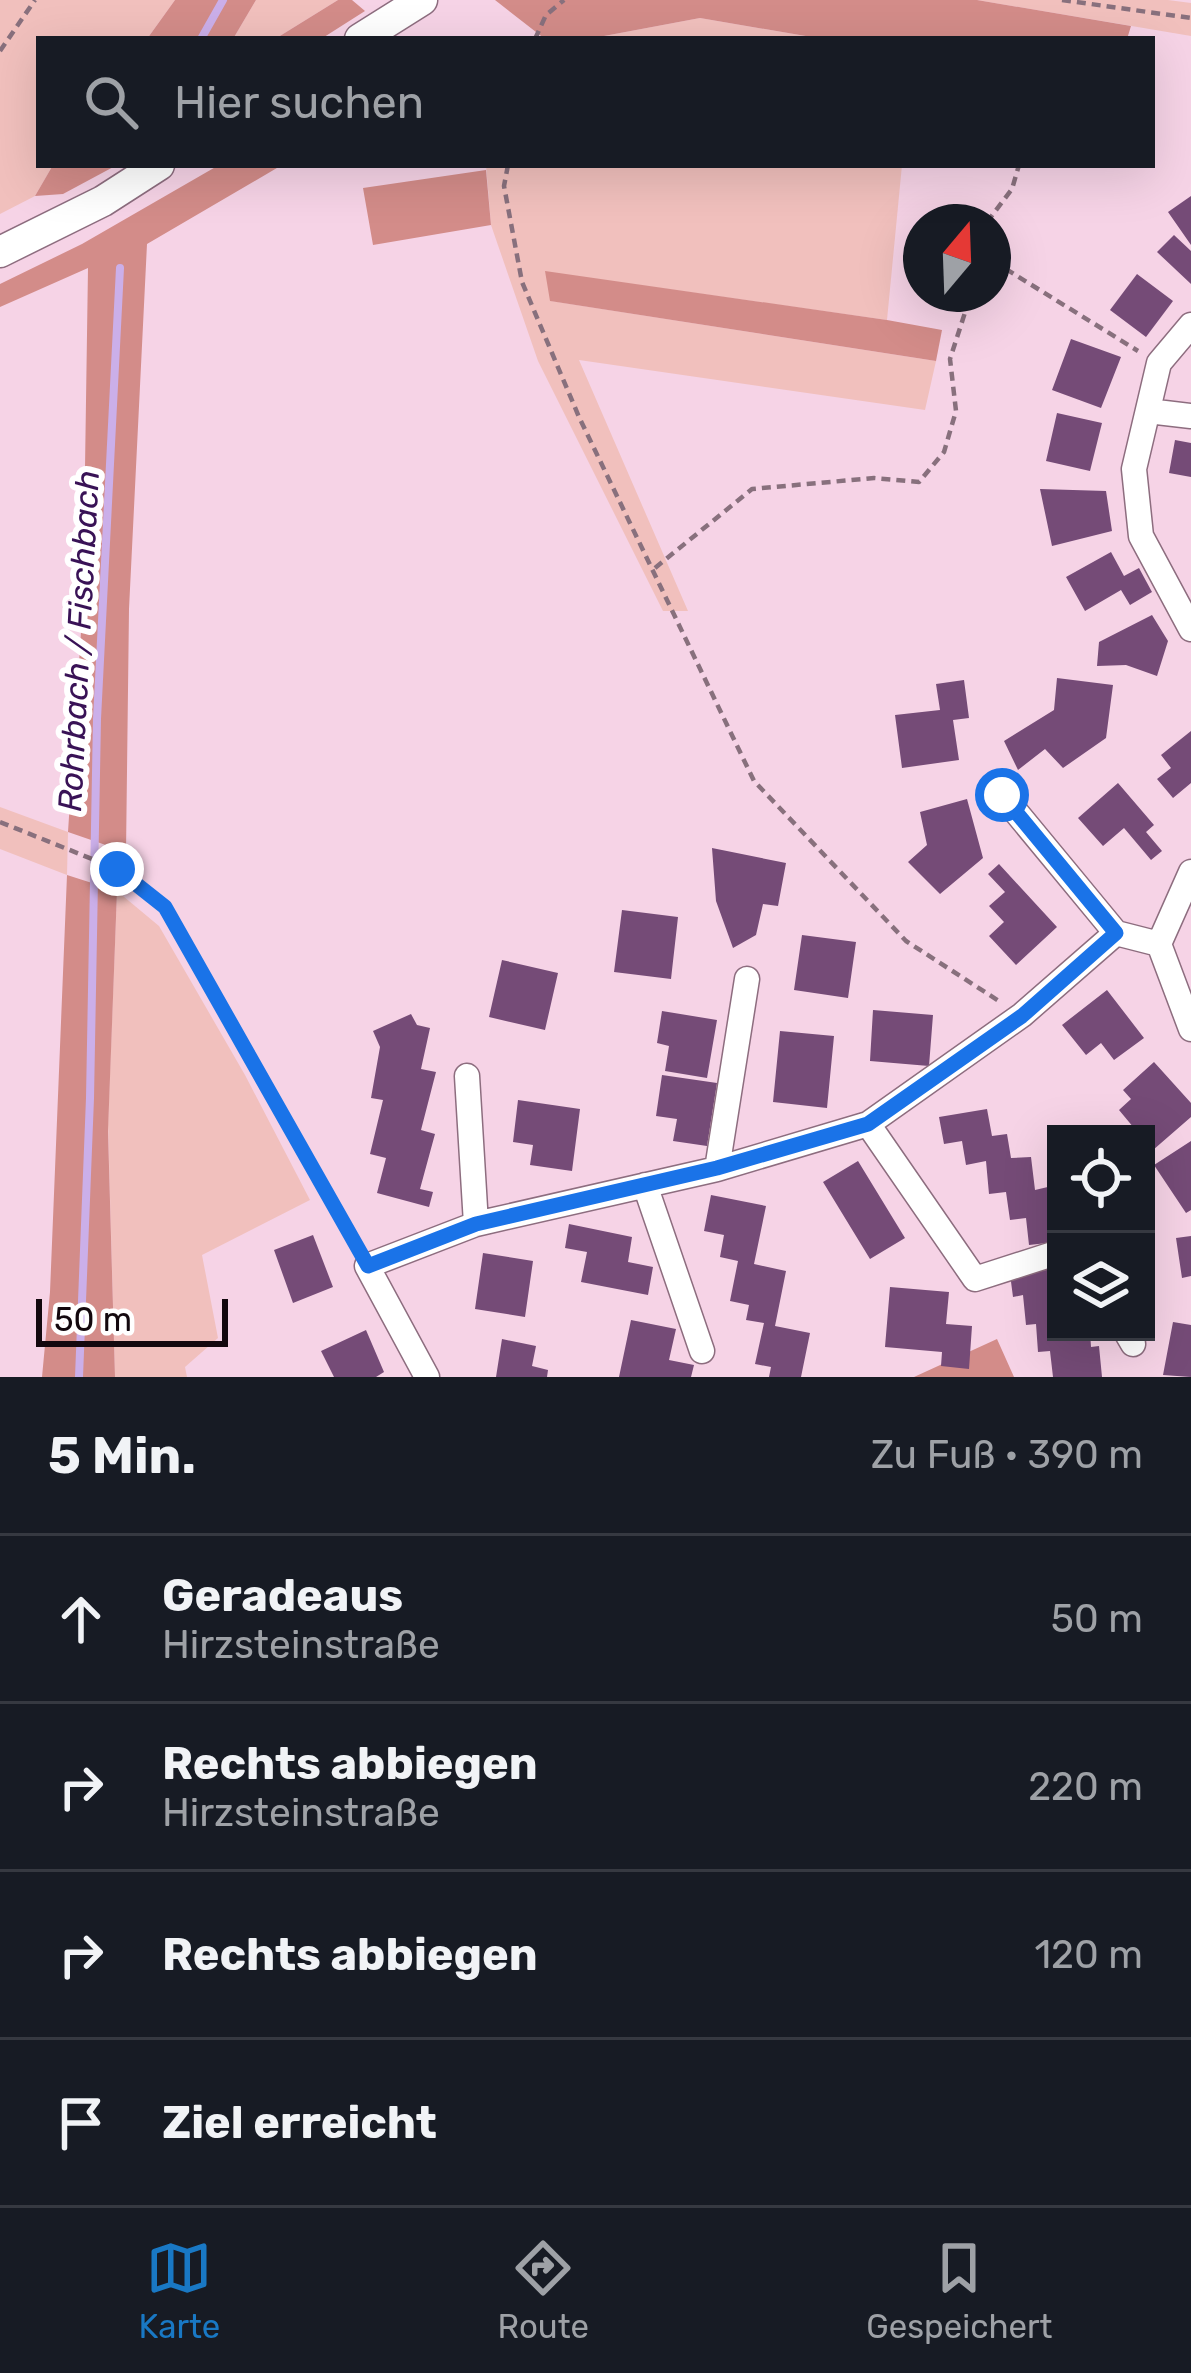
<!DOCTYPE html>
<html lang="de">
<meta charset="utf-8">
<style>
body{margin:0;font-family:Rubik,sans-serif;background:#242831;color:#f1f3f6}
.controls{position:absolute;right:36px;bottom:36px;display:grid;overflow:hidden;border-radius:0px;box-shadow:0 12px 48px #0002}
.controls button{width:108px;height:108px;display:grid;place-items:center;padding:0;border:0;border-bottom:3px solid #363941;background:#171b24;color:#f1f3f6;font:60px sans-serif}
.compass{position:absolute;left:903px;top:204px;width:108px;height:108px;border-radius:50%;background:#171b24;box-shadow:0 12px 48px #0002;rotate:19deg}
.scale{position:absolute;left:36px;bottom:30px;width:192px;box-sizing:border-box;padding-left:12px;border:6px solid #13080e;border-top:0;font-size:33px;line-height:42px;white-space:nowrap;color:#13080e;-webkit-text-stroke:9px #fff;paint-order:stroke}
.stop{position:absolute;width:36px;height:36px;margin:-27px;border:9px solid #1a73e8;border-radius:50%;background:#fff}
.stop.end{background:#1a73e8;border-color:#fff;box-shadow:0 3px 12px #0008}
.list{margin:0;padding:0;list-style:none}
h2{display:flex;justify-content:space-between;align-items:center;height:156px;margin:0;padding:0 48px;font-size:51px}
h2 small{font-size:39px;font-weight:400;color:#9ea1a6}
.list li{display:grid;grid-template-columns:78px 1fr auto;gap:36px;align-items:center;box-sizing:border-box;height:168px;padding:0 48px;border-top:3px solid #363941}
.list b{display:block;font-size:45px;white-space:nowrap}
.list p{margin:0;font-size:39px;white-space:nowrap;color:#9ea1a6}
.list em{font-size:39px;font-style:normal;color:#9ea1a6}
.icon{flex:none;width:66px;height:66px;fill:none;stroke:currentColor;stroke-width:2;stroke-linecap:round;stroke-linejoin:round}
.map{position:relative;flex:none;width:1191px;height:1377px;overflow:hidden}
.search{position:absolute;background:#171b24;box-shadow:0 12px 48px #0002;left:36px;right:36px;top:36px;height:132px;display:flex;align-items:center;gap:30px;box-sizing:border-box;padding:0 42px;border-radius:0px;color:#9ea1a6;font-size:45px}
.sheet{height:828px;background:#171b24}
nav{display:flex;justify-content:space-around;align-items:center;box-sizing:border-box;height:168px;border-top:3px solid #363941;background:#171b24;font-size:33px;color:#9ea1a6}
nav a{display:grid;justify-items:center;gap:6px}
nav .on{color:#1978c4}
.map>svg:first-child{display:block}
.green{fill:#f1c0bd}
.forest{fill:#d38c89}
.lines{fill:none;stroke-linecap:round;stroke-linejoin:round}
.stream{stroke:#cbafe9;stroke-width:8}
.building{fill:#754b77}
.minor-casing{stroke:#8d6d7f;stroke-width:27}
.major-casing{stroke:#8d6d7f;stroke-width:33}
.path{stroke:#88707d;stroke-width:4.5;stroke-dasharray:9 6;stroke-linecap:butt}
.minor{stroke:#fff;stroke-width:24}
.major{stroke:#fff;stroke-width:30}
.route{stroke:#1a73e8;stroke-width:15}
.labels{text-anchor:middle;stroke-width:12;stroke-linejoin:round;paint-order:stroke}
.water-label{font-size:33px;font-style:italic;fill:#391256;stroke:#fff}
</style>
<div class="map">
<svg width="1191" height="1377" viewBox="0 0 1191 1377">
<rect width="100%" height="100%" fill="#f6d3e6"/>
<path class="green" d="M0,0H175L147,39H39V165H53L35,196L0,214Z
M256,0H338L275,39H233Z
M977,0H1168L1191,3V36Z
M700,18L823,39H588Z
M486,165H902L887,320L546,272L551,301L936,361L925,410L579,360L688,611H663L538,361L491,225Z
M0,807L68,832L67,875L0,849Z
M117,891L159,926L245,1075L310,1200L202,1255L218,1338L185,1367L187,1377H115L108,1125Z"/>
<path class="forest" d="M175,0H256L233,39H147Z
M338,0H352L365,11L321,39H275Z
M495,0H977L1131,26L1127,39H823L700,18L588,39H545Z
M53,165H117L63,194L35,196Z
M219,165H282L147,244L129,609L126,852L68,832L83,601L88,268L0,307V284L82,244Z
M486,170L491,225L373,245L363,188Z
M545,271L887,320L942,330L936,361L550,301Z
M67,875L117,891L108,1131L115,1377H42L50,1292Z
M997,1339L1014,1377H914Z"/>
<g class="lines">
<path class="stream" d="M201,39L223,0
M79,1377L90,1098L97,719L120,268"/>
</g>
<path class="building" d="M1191,196V245L1168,212Z
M1174,235L1191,251V284L1157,252Z
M1137,274L1173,301L1146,337L1110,310Z
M1071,339L1121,357L1101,408L1052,390Z
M1057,413L1102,423L1090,471L1046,461Z
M1175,440L1191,443V477L1169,473Z
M1040,489L1106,491L1112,531L1052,546Z
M1111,552L1124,576L1139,568L1152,592L1130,605L1121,590L1085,611L1066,577Z
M1152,615L1168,641L1157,676L1126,665L1097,666L1099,642Z
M1057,678L1113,685L1106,738L1063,768L1045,749L1018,770L1004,741L1054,710Z
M964,680L969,718L953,720L959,760L902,768L895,715L940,710L936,684Z
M1191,731V783L1173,798L1157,779L1171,768L1161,755Z
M1118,783L1154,825L1146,832L1162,851L1151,860L1124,828L1103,846L1078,818Z
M967,799L983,858L940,894L908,862L927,845L920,812Z
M712,848L786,863L778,906L763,904L756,935L733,948L716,901Z
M999,864L1057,927L1016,965L989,936L1004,922L989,906L1005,892L988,874Z
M622,910L678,917L671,979L614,972Z
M802,935L856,942L848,998L794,990Z
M502,960L558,973L545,1030L489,1017Z
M1107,990L1144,1038L1114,1060L1101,1043L1086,1055L1062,1025Z
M873,1010L933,1015L929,1066L870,1061Z
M662,1011L717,1020L707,1078L665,1071L669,1046L657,1043Z
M411,1014L417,1025L430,1028L421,1069L436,1072L421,1130L435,1134L420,1189L433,1192L429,1207L377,1193L386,1158L370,1154L383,1100L371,1098L380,1047L373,1031Z
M780,1031L834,1036L827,1108L773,1102Z
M1154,1062L1191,1103V1117L1153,1150L1146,1142V1134H1139L1119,1110L1131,1099L1123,1090Z
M662,1075L717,1083L707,1146L673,1141L677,1119L656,1116Z
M518,1100L580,1109L572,1171L530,1165L533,1145L513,1142Z
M987,1109L992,1136L1007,1134L1011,1158L1031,1157L1035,1190L1052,1186L1056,1242L1029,1245L1026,1218L1010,1220L1006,1192L989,1194L986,1161L966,1165L962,1141L944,1144L939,1117Z
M1191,1141V1210L1186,1213L1154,1165Z
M858,1161L905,1238L870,1259L823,1182Z
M711,1195L766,1206L754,1264L786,1271L775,1326L810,1333L801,1377H769L771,1367L755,1364L764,1323L746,1320L749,1305L730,1301L738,1261L720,1257L724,1235L704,1231Z
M569,1224L632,1237L628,1262L653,1267L648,1295L581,1282L587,1252L565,1248Z
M313,1235L333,1287L293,1303L274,1250Z
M1191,1236V1276L1182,1278L1176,1238Z
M483,1253L533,1261L525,1317L475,1309Z
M1056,1269V1332H1090L1091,1347L1099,1346L1102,1377H1053L1050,1351L1038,1352L1036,1324L1026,1325L1023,1295L1013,1297L1010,1274Z
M890,1287L949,1292L946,1324L972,1326L969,1369L941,1366L942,1352L885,1347Z
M631,1320L676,1329L669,1360L694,1365L691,1377H619Z
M1173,1322L1191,1325V1377L1163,1375Z
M366,1330L384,1372L376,1377H334L321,1351Z
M502,1339L536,1346L532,1366L548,1370L547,1377H496Z"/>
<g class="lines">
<g class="minor-casing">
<path id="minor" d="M1191,325L1159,363L1134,469L1141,536L1191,629
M1148,411L1191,416
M1002,795L1116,933
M1191,872L1159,944L1191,1029
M467,1076L476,1224
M868,1124L975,1279L1056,1253
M717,1169L747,979
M645,1185L702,1351
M1126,1332L1133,1344
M427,1377L367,1266L476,1224L717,1169L868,1124L1022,1015L1116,933L1159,944"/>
</g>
<g class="major-casing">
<path id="major" d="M360,39L422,0
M0,252L103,201L159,165"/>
</g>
<path class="path" d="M1062,0L1191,18
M535,39L546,15L564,0
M0,51L35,0
M508,165L504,186L522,282L579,417L754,781L906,941L1002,1003
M987,222L1012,189L1019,165
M993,261L1138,351
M655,568L752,489L874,478L919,482L944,452L956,411L950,359L971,294
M0,822L117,869L165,907L356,1246"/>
<use href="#minor" class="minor"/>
<use href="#major" class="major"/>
</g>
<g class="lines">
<path class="route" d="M117,869L165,907L368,1266L476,1224L717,1168L868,1124L1022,1016L1116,933L1002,795"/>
</g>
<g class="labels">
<g class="water-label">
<text transform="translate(78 641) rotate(-87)" y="12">Rohrbach / Fischbach</text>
</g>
</g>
</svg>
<div class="controls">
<button><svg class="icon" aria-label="locate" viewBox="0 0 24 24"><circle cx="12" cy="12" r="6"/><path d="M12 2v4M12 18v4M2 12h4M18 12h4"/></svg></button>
<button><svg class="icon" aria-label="layers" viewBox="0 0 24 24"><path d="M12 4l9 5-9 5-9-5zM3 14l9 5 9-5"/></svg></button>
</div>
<svg class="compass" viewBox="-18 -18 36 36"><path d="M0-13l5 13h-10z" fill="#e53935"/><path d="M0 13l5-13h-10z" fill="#9ea1a6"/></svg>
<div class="scale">50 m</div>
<div class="stop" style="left:1002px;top:795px"></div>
<div class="stop end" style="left:117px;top:869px"></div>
<div class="search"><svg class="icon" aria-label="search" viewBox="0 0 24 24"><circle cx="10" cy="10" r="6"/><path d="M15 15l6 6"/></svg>Hier suchen</div>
</div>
<section class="sheet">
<h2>5 Min.<small>Zu Fuß · 390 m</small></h2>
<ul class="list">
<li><svg class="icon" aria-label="ahead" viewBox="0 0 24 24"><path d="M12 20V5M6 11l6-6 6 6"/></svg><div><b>Geradeaus</b><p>Hirzsteinstraße</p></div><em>50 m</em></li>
<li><svg class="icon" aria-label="right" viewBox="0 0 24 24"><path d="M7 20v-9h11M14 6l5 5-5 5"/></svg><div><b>Rechts abbiegen</b><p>Hirzsteinstraße</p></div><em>220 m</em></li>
<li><svg class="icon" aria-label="right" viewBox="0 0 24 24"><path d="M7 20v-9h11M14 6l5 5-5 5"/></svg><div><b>Rechts abbiegen</b></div><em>120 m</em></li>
<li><svg class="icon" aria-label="arrive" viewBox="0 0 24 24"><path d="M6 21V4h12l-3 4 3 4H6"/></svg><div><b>Ziel erreicht</b></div></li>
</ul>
</section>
<nav>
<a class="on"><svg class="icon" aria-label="map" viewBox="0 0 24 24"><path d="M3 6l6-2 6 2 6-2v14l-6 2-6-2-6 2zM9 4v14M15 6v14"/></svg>Karte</a>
<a><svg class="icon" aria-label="directions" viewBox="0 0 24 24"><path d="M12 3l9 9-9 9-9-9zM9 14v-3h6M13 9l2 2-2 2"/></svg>Route</a>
<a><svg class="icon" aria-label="saved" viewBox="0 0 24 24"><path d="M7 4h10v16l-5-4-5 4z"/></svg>Gespeichert</a>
</nav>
